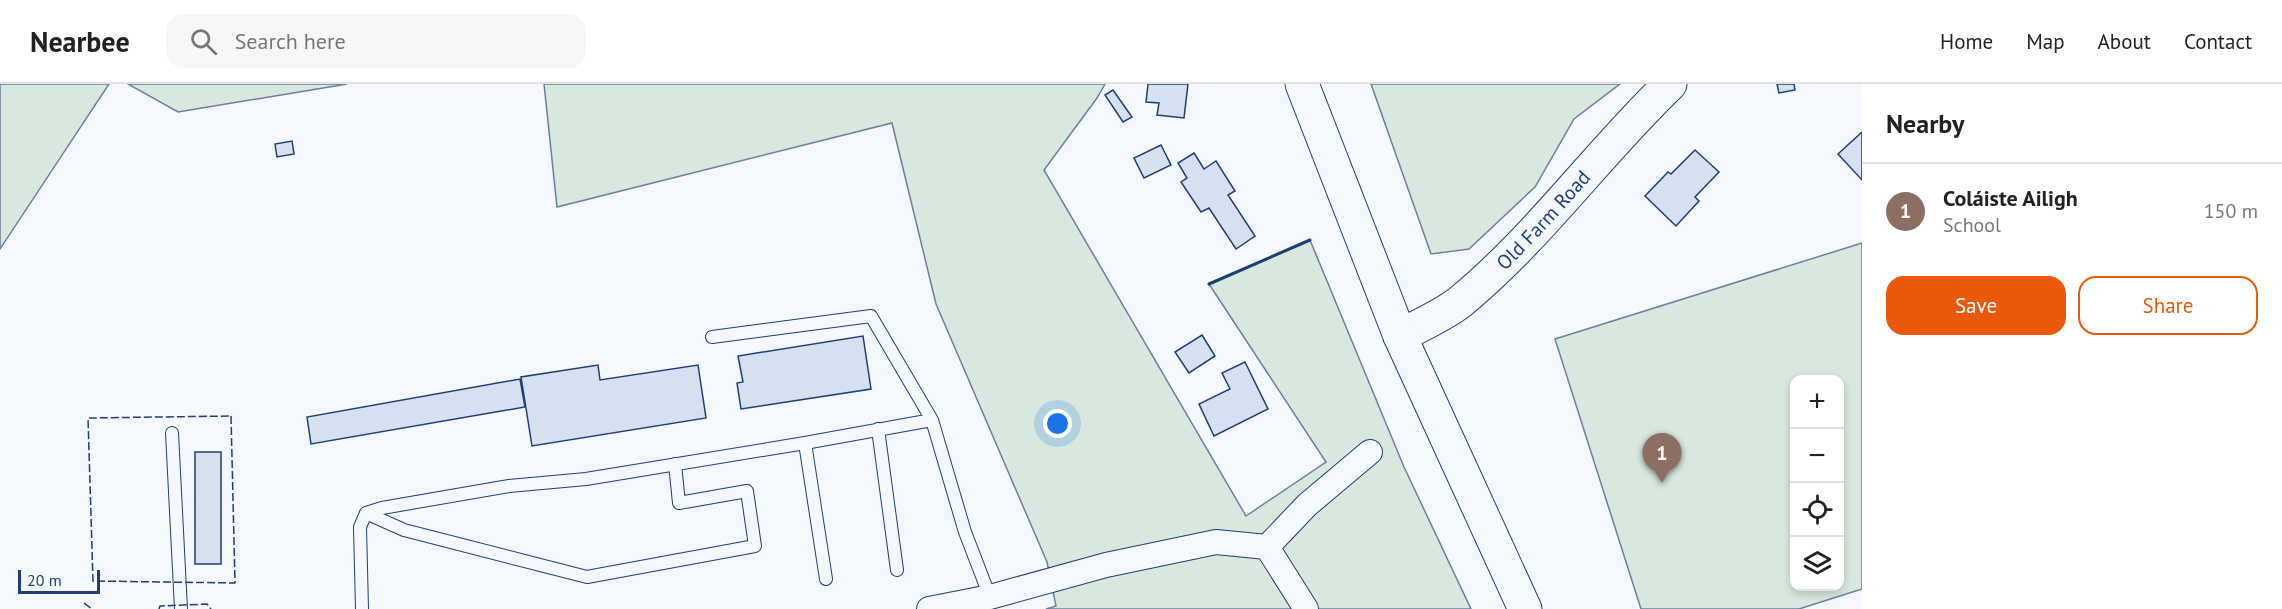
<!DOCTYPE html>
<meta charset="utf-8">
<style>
body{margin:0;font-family:"PT Sans",sans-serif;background:#f6f6f6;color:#222}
.controls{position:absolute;right:18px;bottom:18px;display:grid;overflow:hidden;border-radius:12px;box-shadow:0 3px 9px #0003}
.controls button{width:54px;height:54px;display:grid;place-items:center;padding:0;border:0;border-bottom:2px solid #e0e0e0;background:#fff;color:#222;font:30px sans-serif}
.scale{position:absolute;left:18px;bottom:15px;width:82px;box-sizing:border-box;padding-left:6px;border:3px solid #1d3f73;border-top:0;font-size:16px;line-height:21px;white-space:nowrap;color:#1d3f73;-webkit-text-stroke:4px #f4f7fb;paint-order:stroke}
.you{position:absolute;left:1058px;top:340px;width:21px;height:21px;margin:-15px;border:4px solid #fff;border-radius:50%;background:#1a73e8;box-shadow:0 0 0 9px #1a73e833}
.badge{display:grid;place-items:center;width:39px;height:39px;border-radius:50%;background:#ea580c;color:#fff;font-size:20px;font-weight:700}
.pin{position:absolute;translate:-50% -50px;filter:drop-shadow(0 2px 3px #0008)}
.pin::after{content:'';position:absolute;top:32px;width:21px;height:18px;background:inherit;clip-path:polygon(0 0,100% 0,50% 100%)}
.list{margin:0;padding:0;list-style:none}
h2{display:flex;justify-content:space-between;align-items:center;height:78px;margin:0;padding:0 24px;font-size:26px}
h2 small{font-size:20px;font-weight:400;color:#767676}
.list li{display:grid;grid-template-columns:39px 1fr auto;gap:18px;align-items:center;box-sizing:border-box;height:96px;padding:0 24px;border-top:2px solid #e0e0e0}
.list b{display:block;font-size:22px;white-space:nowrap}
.list p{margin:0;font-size:20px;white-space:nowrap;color:#767676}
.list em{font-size:20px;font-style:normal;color:#767676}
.actions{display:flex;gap:12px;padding:18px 24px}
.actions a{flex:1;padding:14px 0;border:2px solid #ea580c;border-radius:18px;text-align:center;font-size:21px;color:#ea580c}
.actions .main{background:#ea580c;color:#fff}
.icon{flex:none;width:33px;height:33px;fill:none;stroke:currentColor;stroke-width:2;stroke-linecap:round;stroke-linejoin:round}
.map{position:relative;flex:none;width:1862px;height:525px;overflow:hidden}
header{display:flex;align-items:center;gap:36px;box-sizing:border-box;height:84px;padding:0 30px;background:#fff;border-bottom:2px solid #e0e0e0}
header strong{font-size:28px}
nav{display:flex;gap:33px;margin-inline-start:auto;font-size:21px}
.search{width:420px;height:54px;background:#f6f6f6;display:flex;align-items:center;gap:15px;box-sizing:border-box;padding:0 21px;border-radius:18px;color:#767676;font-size:22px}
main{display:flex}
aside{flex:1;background:#fff}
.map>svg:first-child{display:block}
.green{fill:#d7e8df;stroke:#687fa3;stroke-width:1.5;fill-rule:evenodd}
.building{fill:#d5e0f0;stroke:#1d3f73;stroke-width:1.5}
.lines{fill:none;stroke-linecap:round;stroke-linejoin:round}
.lane-casing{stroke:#1d3f73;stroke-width:14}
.street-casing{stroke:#1d3f73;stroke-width:26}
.secondary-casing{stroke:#1d3f73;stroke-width:35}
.primary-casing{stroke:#1d3f73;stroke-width:35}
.lane{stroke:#f4f7fb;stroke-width:12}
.street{stroke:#f4f7fb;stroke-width:24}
.secondary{stroke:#f4f7fb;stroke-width:33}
.primary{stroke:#f4f7fb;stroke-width:33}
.fence{stroke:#1d3f73;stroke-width:1.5;stroke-dasharray:8 3;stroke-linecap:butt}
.wall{stroke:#1d3f73;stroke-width:3}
.labels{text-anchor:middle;stroke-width:4.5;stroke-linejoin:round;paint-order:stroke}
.street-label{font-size:20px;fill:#1d3f73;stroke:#f4f7fb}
</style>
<header>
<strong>Nearbee</strong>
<div class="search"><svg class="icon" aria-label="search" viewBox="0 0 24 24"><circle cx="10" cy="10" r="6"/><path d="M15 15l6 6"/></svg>Search here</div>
<nav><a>Home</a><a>Map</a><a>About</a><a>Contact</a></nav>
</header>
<main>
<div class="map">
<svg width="1862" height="525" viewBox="0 0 1862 525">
<rect width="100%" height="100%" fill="#f4f7fb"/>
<path class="green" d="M0,0H109L0,165Z
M128,0H347L178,28Z
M544,0H1105L1097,14L1044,86L1246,432L1326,378L1209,200L1310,156L1404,383L1471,525H1046L1056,522L1047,478L936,220L892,39L557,123Z
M1371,0H1620L1574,35L1535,103L1469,165L1431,170Z
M1862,159V505L1799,525H1641L1555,255ZM1794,296H1840V502H1794Z"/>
<path class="building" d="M1148,0H1188L1184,34L1157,31L1159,19L1146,18Z
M1777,0H1794L1795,6L1779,9Z
M1113,6L1132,33L1123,38L1105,11Z
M1862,48V96L1838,70Z
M292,57L294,70L277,73L275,60Z
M1161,61L1171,81L1144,94L1134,74Z
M1695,66L1719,88L1695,113L1699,117L1676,142L1645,112L1668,88L1671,90Z
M1194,69L1204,85L1216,77L1235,107L1228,111L1255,152L1236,165L1209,124L1201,128L1181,98L1187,94L1178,79Z
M1202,251L1215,272L1189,289L1175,268Z
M863,252L871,305L741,325L737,299L743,298L738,272Z
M1245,278L1268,325L1214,352L1199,320L1230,305L1222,289Z
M598,281L600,296L698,281L706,334L532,362L521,293Z
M520,295L525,323L311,360L307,333Z
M195,368H221V480H195Z"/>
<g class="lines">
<g class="lane-casing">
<path id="lane" d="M712,253L871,232L932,336L965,448L990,513
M878,345L897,486
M172,349L181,525
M805,359L826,495
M366,429L404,446L587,493L755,462L747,407L679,419L675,380
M362,525L360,443L366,429L382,424L509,402L586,395L805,359L932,336"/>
</g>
<g class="street-casing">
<path id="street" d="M1267,463L1307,421L1370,368
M929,525L990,513L1106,481L1216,458L1267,463L1306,525"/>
</g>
<g class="secondary-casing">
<g id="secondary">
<path id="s1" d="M1400,252C1420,241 1442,232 1460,218C1538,154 1597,70 1670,0"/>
</g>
</g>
<g class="primary-casing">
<path id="primary" d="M1302,0L1400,252L1525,525"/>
</g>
<use href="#lane" class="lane"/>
<use href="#street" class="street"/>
<use href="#secondary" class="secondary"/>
<use href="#primary" class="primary"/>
<path class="fence" d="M231,332L235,499L93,497L88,334Z
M84,519L92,525
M159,525L160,522L207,520L211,525"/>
<path class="wall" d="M1209,200L1310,156"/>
</g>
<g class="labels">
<g class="street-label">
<text dy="7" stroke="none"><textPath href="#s1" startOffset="186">Old Farm Road</textPath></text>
</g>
</g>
</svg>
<div class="controls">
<button>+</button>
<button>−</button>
<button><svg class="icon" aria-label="locate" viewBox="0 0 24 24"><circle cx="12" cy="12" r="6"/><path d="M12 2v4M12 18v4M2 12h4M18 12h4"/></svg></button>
<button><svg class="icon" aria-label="layers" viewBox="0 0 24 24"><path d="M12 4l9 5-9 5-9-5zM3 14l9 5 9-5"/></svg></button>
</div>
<div class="scale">20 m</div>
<div class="you"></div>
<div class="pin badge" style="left:1662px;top:399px;background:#8d6e63">1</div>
</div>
<aside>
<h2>Nearby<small></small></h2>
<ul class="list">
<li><span class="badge" style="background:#8d6e63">1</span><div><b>Coláiste Ailigh</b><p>School</p></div><em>150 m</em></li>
</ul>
<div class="actions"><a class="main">Save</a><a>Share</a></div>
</aside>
</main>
